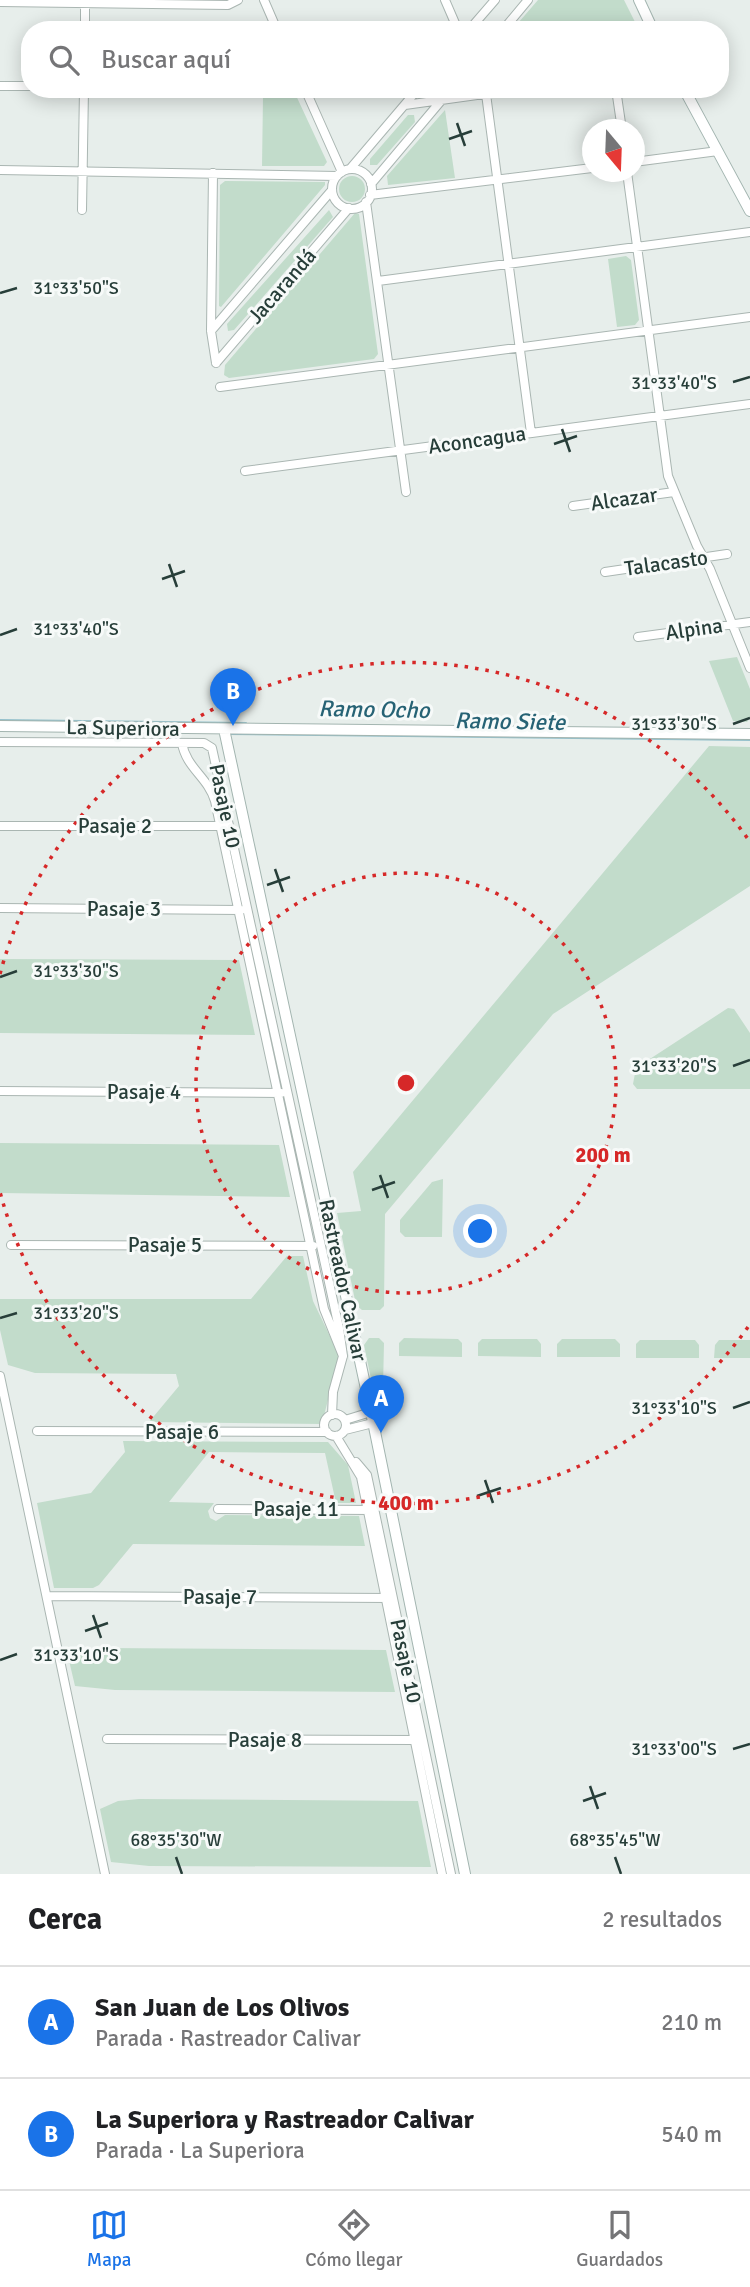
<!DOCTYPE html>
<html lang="es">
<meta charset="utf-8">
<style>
body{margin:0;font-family:Signika,sans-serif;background:#f6f6f6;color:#202124}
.compass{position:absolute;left:582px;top:119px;width:63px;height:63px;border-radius:50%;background:#fff;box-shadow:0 4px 18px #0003;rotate:161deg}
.you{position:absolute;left:481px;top:1232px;width:24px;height:24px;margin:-18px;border:5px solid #fff;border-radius:50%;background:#1a73e8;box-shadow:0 0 0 10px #1a73e833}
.badge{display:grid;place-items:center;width:46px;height:46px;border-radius:50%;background:#1a73e8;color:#fff;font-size:23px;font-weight:700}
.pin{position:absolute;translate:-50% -58px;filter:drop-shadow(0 2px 4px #0008)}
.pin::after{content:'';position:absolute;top:37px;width:24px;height:21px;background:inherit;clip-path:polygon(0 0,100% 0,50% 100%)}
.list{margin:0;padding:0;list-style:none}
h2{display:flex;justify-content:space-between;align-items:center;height:91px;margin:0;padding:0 28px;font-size:30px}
h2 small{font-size:23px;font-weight:400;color:#757577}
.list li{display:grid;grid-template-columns:46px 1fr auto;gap:21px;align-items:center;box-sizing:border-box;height:112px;padding:0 28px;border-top:2px solid #e0e0e0}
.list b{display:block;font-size:26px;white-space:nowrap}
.list p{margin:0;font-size:23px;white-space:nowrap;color:#757577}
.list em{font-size:23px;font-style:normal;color:#757577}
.icon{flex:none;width:38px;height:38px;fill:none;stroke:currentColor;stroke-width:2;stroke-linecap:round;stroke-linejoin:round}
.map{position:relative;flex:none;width:750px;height:1874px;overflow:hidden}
.search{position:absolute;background:#fff;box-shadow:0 4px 18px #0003;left:21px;right:21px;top:21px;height:77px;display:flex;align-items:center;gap:18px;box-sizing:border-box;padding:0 24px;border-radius:28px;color:#757577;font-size:26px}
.sheet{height:315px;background:#fff}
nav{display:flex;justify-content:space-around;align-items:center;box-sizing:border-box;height:98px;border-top:2px solid #e0e0e0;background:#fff;font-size:19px;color:#757577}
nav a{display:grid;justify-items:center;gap:4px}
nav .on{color:#1a73e8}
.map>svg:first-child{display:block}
.green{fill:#c2dccb}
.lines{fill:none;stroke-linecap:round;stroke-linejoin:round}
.stream{stroke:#95c1cc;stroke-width:2}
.street-casing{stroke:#aab6b2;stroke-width:10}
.secondary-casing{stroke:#a3b5b0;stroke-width:12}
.street{stroke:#fff;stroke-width:8}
.secondary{stroke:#fff;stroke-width:10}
.ticks{fill:none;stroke:#273e39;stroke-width:2.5}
.ring{fill:none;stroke:#d62828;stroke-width:3.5;stroke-dasharray:3.5 7}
.labels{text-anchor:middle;stroke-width:6;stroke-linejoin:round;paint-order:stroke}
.street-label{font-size:21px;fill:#273e39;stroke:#f7faf9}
.water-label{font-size:23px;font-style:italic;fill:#276375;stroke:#f7faf9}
.ticks-label{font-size:18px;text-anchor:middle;fill:#273e39;stroke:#f7faf9;stroke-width:6;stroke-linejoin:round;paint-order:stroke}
.centre{fill:#d62828;stroke:#f7faf9;stroke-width:3.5}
.ring-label{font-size:21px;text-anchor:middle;font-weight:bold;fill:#d62828;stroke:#f7faf9;stroke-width:6;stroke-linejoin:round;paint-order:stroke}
</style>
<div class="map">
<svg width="750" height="1874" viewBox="0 0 750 1874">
<rect width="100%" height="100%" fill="#e7eeeb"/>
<path class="green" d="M538,0H624L639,30H512Z
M280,89H293L327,162L324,166H262L263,97Z
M445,110L455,178L388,185L387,176Z
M408,115H414L415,122L377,165H370V159Z
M339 189a13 13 0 1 1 26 0a13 13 0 1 1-26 0Z
M225,181L325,182V185L221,307L219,306L220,185Z
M329,210L333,217L234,330L228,331L227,324Z
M355,213L359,214L378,354L374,359L229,378L224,375L225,365Z
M626,256L631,260L639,320L635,325L617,327L608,259Z
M737,657L750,689V718L747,722L733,721L709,661Z
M709,746L750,747V886L553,1014L385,1214L384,1306L380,1310H362L356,1305L337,1213L361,1211L353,1172Z
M0,959L239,960L255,1035L0,1033Z
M728,1008L734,1009L750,1033V1089H637L633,1084L636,1068Z
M0,1143L279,1145L290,1197L0,1193Z
M443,1179L442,1237H405L400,1232V1220L432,1182Z
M287,1256H303L313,1301L339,1355L322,1424L149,1422L179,1386L176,1374L35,1373L8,1365L0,1330V1299H251Z
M369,1338H379L384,1343L382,1432L364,1345Z
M404,1338L458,1339L462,1343V1357L399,1356V1343Z
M482,1339H537L541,1344V1357L478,1356V1343Z
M562,1339H615L620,1344V1357H557V1344Z
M640,1340H695L699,1345V1358H636V1344Z
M719,1340H750V1358H714L715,1345Z
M123,1441L328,1442L348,1465L356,1503H336L325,1453L209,1452L169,1502L214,1503L208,1511L210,1518L216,1521L225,1515L359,1516L365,1546L133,1544L99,1585L93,1588H54L37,1503L91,1493L125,1452Z
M104,1648L386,1650L395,1692L115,1690L75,1686L67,1652Z
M139,1799L418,1801L431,1867L149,1866L111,1862L100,1809L118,1801Z"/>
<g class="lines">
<path class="stream" d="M0,720L246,723
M230,734L750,740"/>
<g class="street-casing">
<path id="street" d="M264,0L277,30
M445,0L458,30
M0,2L228,5L238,0
M85,30V0
M469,30L495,0
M503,30L528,0
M0,86H30
M305,89L342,172
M616,89L622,130
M486,94L531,433
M405,105L521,89
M634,162L718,151
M350,169L418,89
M332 189a20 20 0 1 1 40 0a20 20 0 1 1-40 0Z
M0,170L337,176
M627,172L668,476L697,546L710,569L750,668
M213,173L211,331L216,363
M371,184L451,89
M370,195L592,168
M366,202L406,492
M82,210L84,89
M378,281L750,232
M211,331L332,190
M216,363L349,208
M220,387L750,317
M245,471L750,404
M573,506L674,492
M605,572L727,554
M638,637L750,622
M0,742L204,743L212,748L339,1328L343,1356L324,1309L215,801C208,777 186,768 182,743
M0,826H225
M0,908L241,910
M0,1091L281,1093
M11,1245L313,1246
M0,1376L105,1874
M324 1425a11 11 0 1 1 22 0a11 11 0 1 1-22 0Z
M332,1415L333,1392L343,1356
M345,1420L371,1412
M345,1430L373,1423
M37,1431L327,1432
M336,1436L361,1477L442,1874
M356,1462L367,1475L451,1874
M218,1509L372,1510
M47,1596L390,1598
M107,1739L416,1740"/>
</g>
<g class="secondary-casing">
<path id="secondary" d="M639,0L653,30
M684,89L750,211
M0,726L750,734
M224,729L371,1412L465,1874"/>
</g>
<use href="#street" class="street"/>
<use href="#secondary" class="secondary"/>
</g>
<path class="ticks" d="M457,123L465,146M449,139L472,131M0,293L17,288M733,382L750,377M562,429L570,452M554,444L577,436M169,564L177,587M162,579L185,571M0,635L17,629M733,724L750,718M275,869L283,892M267,885L290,877M0,977L17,971M733,1066L750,1060M380,1175L388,1198M372,1190L395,1182M0,1318L17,1313M733,1408L750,1402M485,1480L493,1503M477,1496L501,1488M93,1615L101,1638M85,1631L108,1623M0,1660L17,1654M733,1749L750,1744M590,1786L598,1809M583,1801L606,1793M176,1857L182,1874M615,1857L621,1874"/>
<g class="ring">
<circle cx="406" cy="1083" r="210"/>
<path d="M748 1327A420 420 0 0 1 0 1192M0 974A420 420 0 0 1 748 839"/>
</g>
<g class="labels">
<g class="street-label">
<text transform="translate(282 286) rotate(-49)" y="7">Jacarandá</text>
<text transform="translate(477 440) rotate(-8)" y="7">Aconcagua</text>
<text transform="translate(624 499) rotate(-8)" y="7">Alcazar</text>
<text transform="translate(666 563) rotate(-8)" y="7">Talacasto</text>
<text transform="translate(694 629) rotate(-8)" y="7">Alpina</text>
<text transform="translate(123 728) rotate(1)" y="7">La Superiora</text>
<text transform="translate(225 806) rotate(78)" y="7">Pasaje 10</text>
<text x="115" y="833">Pasaje 2</text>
<text x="124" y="916">Pasaje 3</text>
<text x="144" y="1099">Pasaje 4</text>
<text x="165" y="1252">Pasaje 5</text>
<text transform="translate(343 1280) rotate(78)" y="7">Rastreador Calivar</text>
<text x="182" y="1439">Pasaje 6</text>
<text x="296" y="1516">Pasaje 11</text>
<text x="220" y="1604">Pasaje 7</text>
<text transform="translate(406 1661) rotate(78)" y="7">Pasaje 10</text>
<text x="265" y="1747">Pasaje 8</text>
</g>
<g class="water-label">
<text transform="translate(374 709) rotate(1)" y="8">Ramo Ocho</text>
<text transform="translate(510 721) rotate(1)" y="8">Ramo Siete</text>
</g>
</g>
<g class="ticks-label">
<text x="76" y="294">31°33'50"S</text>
<text x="674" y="389">31°33'40"S</text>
<text x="76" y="635">31°33'40"S</text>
<text x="674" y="730">31°33'30"S</text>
<text x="76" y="977">31°33'30"S</text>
<text x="674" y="1072">31°33'20"S</text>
<text x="76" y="1319">31°33'20"S</text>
<text x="674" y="1414">31°33'10"S</text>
<text x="76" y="1661">31°33'10"S</text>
<text x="674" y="1755">31°33'00"S</text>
<text x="176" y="1846">68°35'30"W</text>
<text x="615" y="1846">68°35'45"W</text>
</g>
<circle cx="406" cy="1083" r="10" class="centre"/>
<g class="ring-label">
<text x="603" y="1162">200 m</text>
<text x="406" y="1510">400 m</text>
</g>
</svg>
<svg class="compass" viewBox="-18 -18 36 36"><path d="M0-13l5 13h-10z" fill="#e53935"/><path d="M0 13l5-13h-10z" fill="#757577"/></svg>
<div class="you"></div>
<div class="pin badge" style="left:381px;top:1433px">A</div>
<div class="pin badge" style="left:233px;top:726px">B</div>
<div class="search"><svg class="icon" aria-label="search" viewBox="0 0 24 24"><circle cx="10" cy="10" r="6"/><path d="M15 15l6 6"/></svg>Buscar aquí</div>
</div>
<section class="sheet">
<h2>Cerca<small>2 resultados</small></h2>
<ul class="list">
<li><span class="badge">A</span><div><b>San Juan de Los Olivos</b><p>Parada · Rastreador Calivar</p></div><em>210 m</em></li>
<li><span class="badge">B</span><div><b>La Superiora y Rastreador Calivar</b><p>Parada · La Superiora</p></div><em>540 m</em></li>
</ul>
</section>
<nav>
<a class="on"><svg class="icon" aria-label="map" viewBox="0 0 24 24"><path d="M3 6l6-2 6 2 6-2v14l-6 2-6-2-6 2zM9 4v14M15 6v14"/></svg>Mapa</a>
<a><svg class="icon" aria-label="directions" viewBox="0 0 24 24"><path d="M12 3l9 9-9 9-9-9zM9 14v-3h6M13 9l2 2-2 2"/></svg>Cómo llegar</a>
<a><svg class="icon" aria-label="saved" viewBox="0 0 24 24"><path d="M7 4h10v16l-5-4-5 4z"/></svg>Guardados</a>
</nav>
